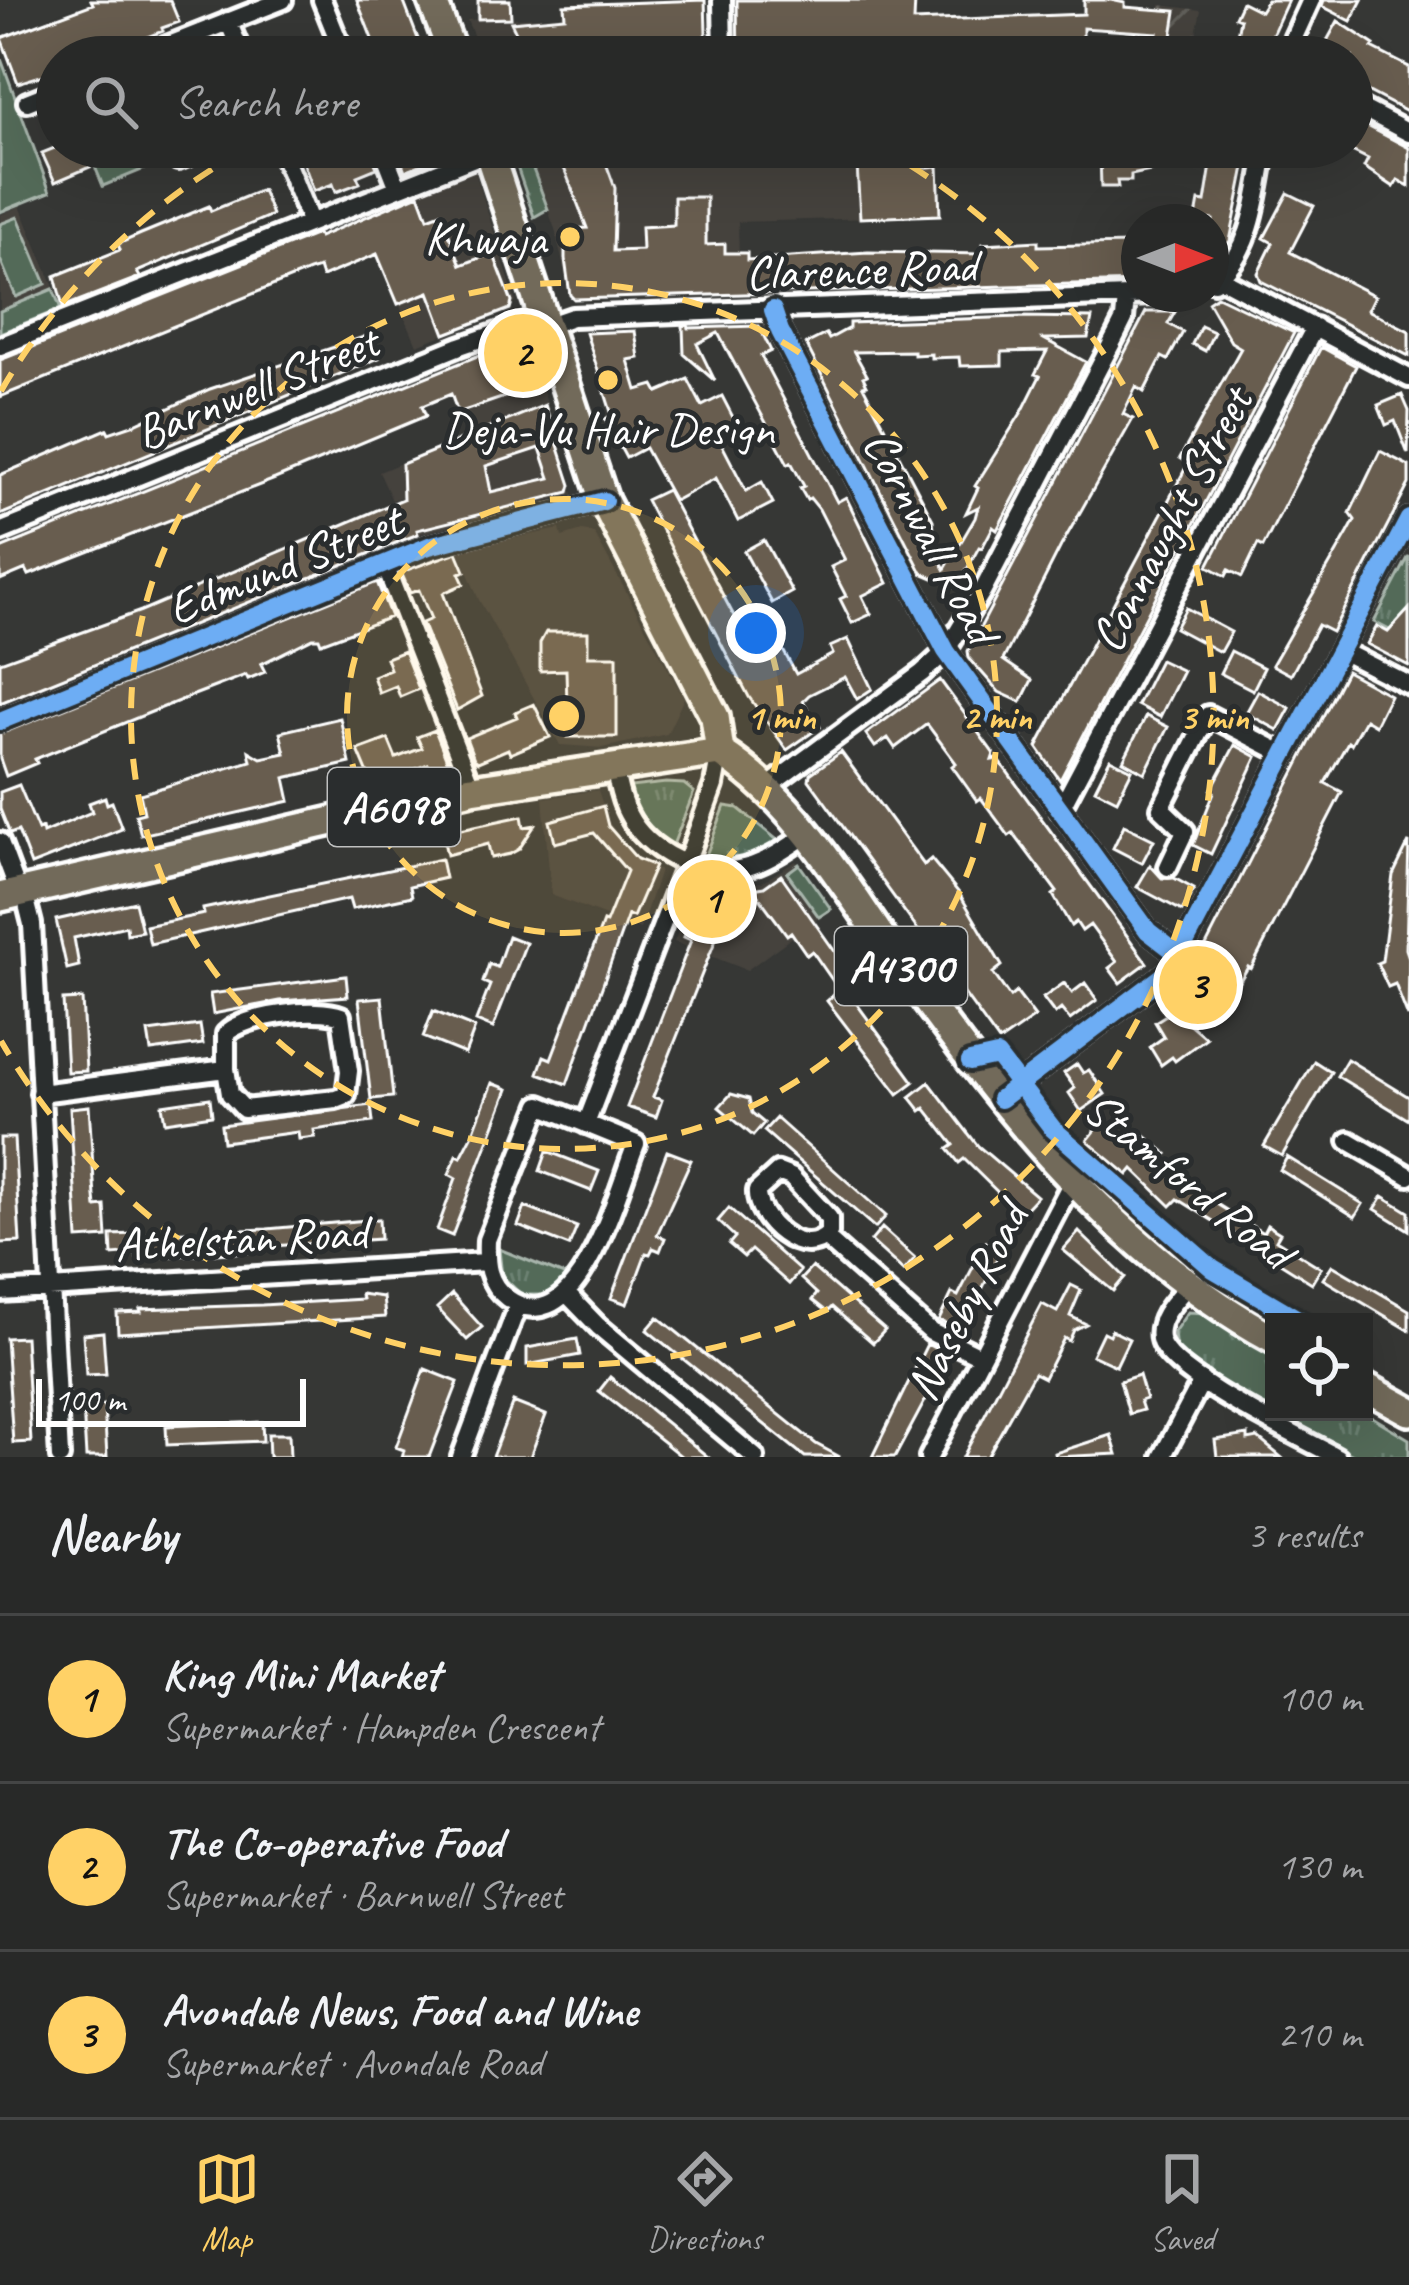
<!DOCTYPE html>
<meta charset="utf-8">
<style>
body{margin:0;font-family:Caveat,sans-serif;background:#303130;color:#f1f3f6}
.controls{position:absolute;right:36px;bottom:36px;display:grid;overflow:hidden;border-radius:0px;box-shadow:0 12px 48px #0002}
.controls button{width:108px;height:108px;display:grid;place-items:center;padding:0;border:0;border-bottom:3px solid #444545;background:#282928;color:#f1f3f6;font:60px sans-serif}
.compass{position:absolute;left:1121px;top:204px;width:108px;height:108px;border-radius:50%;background:#282928;box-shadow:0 12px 48px #0002;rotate:90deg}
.scale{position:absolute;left:36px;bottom:30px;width:270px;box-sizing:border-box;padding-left:12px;border:6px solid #fff;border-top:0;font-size:33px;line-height:42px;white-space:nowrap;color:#fff;-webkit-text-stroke:9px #2a2d2e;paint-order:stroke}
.you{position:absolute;left:756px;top:633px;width:42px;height:42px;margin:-30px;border:9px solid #fff;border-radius:50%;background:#1a73e8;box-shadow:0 0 0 18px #1a73e833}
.badge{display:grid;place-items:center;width:78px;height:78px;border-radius:50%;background:#ffd166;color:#111;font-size:39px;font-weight:700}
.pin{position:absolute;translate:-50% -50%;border:6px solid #fff;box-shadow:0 3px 12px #0006}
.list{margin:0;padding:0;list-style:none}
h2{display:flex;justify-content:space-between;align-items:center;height:156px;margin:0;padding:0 48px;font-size:51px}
h2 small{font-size:39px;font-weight:400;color:#a5a6a8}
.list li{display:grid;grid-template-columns:78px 1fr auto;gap:36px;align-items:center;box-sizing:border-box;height:168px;padding:0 48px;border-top:3px solid #444545}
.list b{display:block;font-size:45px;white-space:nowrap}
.list p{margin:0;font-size:39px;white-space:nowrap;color:#a5a6a8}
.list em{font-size:39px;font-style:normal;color:#a5a6a8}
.icon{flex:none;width:66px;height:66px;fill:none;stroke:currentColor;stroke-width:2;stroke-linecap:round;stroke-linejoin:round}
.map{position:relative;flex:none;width:1409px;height:1457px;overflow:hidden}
.search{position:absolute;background:#282928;box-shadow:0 12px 48px #0002;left:36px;right:36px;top:36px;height:132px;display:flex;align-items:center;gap:30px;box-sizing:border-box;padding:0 42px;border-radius:66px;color:#a5a6a8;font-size:45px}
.sheet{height:660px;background:#282928}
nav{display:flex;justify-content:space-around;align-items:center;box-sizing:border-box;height:168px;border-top:3px solid #444545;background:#282928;font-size:33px;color:#a5a6a8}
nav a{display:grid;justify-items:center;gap:6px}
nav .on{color:#ffd166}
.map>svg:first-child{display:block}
.built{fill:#45423d}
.industrial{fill:url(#industrial-furrows)}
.grass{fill:url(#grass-tufts);stroke:#a8b5ac;stroke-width:3}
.green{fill:#526b59;stroke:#a8b5ac;stroke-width:3}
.building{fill:#675d4f;stroke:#fff;stroke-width:3;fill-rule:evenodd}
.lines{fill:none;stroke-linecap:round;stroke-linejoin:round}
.street-casing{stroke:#fff;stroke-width:26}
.primary-casing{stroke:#fff;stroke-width:36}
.street{stroke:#2a2d2e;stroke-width:16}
.primary{stroke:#726b5a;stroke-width:27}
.cycleway-casing{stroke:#2a2d2e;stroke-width:26}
.cycleway{stroke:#6dadf4;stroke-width:18}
.ring{fill:none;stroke:#ffd166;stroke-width:6;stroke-dasharray:21 15}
.poi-dot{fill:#ffd166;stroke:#2a2d2e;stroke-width:4.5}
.labels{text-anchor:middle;stroke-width:10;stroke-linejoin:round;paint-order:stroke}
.shield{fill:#2a2d2e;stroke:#bfc0c0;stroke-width:3}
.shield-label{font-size:45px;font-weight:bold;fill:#fff}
.poi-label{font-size:48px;fill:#fff;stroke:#2a2d2e;text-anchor:end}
.street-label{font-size:48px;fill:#fff;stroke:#2a2d2e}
.centre{fill:#ffd166;stroke:#2a2d2e;stroke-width:6}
.ring-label{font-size:36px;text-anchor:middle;font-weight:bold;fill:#ffd166;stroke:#2a2d2e;stroke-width:10;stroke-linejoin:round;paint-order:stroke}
</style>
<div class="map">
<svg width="1409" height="1457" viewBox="0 0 1409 1457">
<defs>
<pattern id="industrial-furrows" width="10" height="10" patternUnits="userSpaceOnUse" patternTransform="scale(3)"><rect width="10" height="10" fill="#45423d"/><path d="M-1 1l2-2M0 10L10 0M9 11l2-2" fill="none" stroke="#615e5a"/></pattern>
<pattern id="grass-tufts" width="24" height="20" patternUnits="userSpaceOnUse" patternTransform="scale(3)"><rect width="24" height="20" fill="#526b59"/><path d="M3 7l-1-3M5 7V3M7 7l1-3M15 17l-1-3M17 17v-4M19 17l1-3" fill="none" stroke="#6c8172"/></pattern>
</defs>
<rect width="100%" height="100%" fill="#363735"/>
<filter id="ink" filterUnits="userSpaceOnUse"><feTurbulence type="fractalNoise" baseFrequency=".00833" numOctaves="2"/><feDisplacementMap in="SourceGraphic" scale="24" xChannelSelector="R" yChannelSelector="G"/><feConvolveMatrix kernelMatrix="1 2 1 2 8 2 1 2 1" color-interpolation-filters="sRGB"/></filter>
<g filter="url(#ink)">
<path class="built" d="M706,0L708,34L695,57H482L467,20L562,16V3Z
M525,147H938L940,216L738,222L740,294L570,295L555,229Z
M475,171L516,302L510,309L417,345L361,215Z
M20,206L63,309L0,334V215Z
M527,335L573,494L419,534L405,496L392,500L379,472L467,436L441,370Z
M560,529L562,537L582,531L594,533L684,698L667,734L602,748L560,745L479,600L458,549Z
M598,790L608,821L634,857L660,871L640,929L551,895L543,798Z
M796,861L831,909L747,970L674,942L696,883L723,886L762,882Z"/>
<path class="industrial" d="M1160,5L1201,10L1191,57H1154Z"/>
<path class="grass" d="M513,155L528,156L548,209L534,217Z
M1409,556V640L1374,622Z
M666,783L684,784L694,792L673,845C645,837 635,814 630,787Z
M725,806L738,808L781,843L742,862L703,863Z
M799,864L831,909L819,917L787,873Z
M499,1249L569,1277L546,1295H522L502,1276Z
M1188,1312L1206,1313L1274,1355V1412H1364L1409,1439V1457H1357L1253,1403L1176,1352L1174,1332Z"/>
<path class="green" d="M0,56L50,192L0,212Z
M87,147H166L171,158L103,186Z
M18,217L46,284L16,297L0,259V224Z
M53,289L61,309L0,333V311Z"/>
<path class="building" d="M91,0H170L179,22L162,28L163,31L95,57H57V71L18,83L1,38L93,4Z
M357,0H403L425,57H379Z
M478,0H510L511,18L478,19Z
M705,0L706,33L693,57H610L595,40L522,45L511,22L565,17L564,5Z
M737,0H915L914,21L1084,14V0H1111L1125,3V7L1176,11L1170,49L1155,47L1157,33L1083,28V40L1054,41L1055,46L861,57H738Z
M1267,0H1288L1272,35L1267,57H1233L1240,19L1235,17L1242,2L1260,11Z
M1324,0H1362L1351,21L1322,6Z
M1338,21L1374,45L1372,48L1409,67V113L1352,83V57H1318Z
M1352,118L1409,148V186L1398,180L1394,187L1364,167L1368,159L1352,151Z
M57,147H81L90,167L55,182L42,153Z
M310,147H369L377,168L357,176L360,183L336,192L333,184L314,191L305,167L304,161L313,158Z
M396,147H464V148L405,171Z
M556,147H600L615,188L613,251L642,250L641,227L674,225V197H706V245L725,244V253H747V260L868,252L983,254V244L1038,241V246L1129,244V259L1139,258V282L574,299L570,295L565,259V229L587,228Z
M856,147L917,149L918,168L938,166L940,215L860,218Z
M1142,147H1159L1160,169L1131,175V181H1117L1118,187H1101L1100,155L1128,154V150Z
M1214,147H1249L1230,241L1211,263L1213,220L1196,217L1199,201L1205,202Z
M262,190L272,215L137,272L140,277L63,307L55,276L120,250L118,244L141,234L209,206L211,211Z
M1288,193L1314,206L1290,252L1375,296L1368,310L1409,331V356L1261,281L1258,273L1273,243L1264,238Z
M419,194L428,218L441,213L461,265L493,253L512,302L510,309L445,334L429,292L398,304L377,254L322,277L319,268L309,271L0,397V360L317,234L319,237Z
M1217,296L1294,333L1060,780L1037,747L1182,475L1188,463L1180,458L1241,348L1231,342L1208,302Z
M1146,312H1175L1168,324L1183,332L1168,360L1162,357L1144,392L1136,387L1123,414L1133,419L1061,546L1003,660L1032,680L1021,702L999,692L969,658L968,651Z
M1020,317L1092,318L1088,338L1044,339L1086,362L997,530L993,527L982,548L979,547L957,588L922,573L806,344L826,334L829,339L849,328V323ZM914,351V355L931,354V358L959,357L960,366L1002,365V352L1047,351L1035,374L1040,376L1023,410L975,486L978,488L966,513L978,507L975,518L945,569L926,534L934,529L933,520L863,386L867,385L863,377L867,375L854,352Z
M688,325L689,328L759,326L771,351L761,356L837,502L846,497L888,583L862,596L871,614L852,623L840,599L846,596L831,567L845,560L819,509L810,498L807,500L800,488L804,486L791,462L788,464L718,333L697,344L715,381L684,354L683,326Z
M1201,326L1214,332L1205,351L1192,344Z
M635,331L639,358L628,360L637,390L654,385L658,392L688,379L702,406L722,396L737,425L717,435L746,491L762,482L773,503L738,521L716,478L674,501L645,448L626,458L605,419L612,415L586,333Z
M370,335L379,358L0,515V475L107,429L109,433L135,424L210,389Z
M527,336L542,384L458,413L451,394L422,406L426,416L275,479L29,575L26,569L0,580V549Z
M1321,347L1356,366L1263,547L1258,544L1242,577L1229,570L1226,576L1208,566Z
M1402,395L1409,411L1408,454L1395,421L1386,425L1378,405Z
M545,405L571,485L569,492L417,530L418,534L0,703V662L141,611L403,499L402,464ZM540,448L550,478L491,492L486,466Z
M1380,451L1409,466V484L1332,632L1318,625L1291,675L1272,665L1348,533L1355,520L1350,513Z
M667,490L743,633L760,625L775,654L783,650L796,674L833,654L830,647L848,639L872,689L857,699L845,677L809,695L803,701L820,727L787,750L749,697L646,500Z
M764,540L792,592L772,603L744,551Z
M457,552L465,571L459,573L464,584L443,593L482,696L457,710L422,623L431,619L419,590L410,593L401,572Z
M377,582L391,617L321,643L319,638H313L261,664L265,672L248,679L246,675L186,698L35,759L37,763L6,776L0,759V734Z
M1186,608L1231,632L1220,652L1175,628Z
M1409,609V666L1367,644L1377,626L1388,632Z
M546,632H588V656H617V737H568L566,670L540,671V643Z
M404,651L419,689L400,697L396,686L379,693L373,676L390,669L386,658Z
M1231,651L1264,668L1253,690L1220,673Z
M1160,660L1183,671L1160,717L1137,705Z
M1346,671L1390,695L1375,725L1365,719L1351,744L1348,742L1325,783L1342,792L1251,969L1248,967L1238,984L1224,977L1211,1000L1203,996L1187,1022L1206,1038L1175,1061L1172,1057L1161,1065L1150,1047L1164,1037L1155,1022L1166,1015L1160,1006L1183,991Z
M940,680L994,754L992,760L998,759L1147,963L1120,983L1109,968L1117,962L1090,925L1082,931L1076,922L1071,926L1053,895L1057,892L1013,833L1009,836L981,798L977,801L952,766L956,763L927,724L895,748L888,738L875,747L866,734Z
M1258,691L1290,708L1278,730L1246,713Z
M534,704L550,737L510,754L508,749L478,762L474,759L466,738L517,717L515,712Z
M1146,716L1168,727L1145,773L1123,761Z
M340,718L350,763L285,778L290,801L141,835L136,815L144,813L140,794L251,761L249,751L261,758L285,753L280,732Z
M435,730L450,768L433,775L428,764L373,786L358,750L388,739L396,758L422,748L417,737Z
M1235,745L1257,757L1211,854L1193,845L1214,792L1211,790Z
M841,752L924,865L931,859L959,893L1002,966L993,973L1010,997L1016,992L1035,1017L999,1042L809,780L810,774Z
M1110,759L1132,770L1117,800L1095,789Z
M19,785L38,830L42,828L43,833L92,812L89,803L105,797L107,804L112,802L122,829L31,865L18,831L10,834L0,809V792Z
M603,806L608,826L637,859L655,866L633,917L628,915L567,1084L538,1073L544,1056L551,1059L603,922L606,923L627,871L594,833L555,843L550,821Z
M522,816L524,827L535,825L519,849L510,854L491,858L488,844L447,855L442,833Z
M1124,825L1154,840L1142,863L1113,848Z
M1409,842L1406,949L1409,958L1408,1017L1395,984L1388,987L1377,963L1382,961L1393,875Z
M441,859L445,878L410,886L412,896L352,909L349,899L150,944L146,926L204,914L203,909Z
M1150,865L1162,878H1174L1194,889L1182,911L1137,887Z
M781,875L864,993L854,1000L914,1082L898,1094L827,1001L839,990L812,951L807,955L791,932L787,935L753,889L764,887Z
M703,883L724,892L735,891L653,1097L662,1100L656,1117L627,1107L691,940L684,937Z
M135,902L142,931L127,934L126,926L74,938L79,966L67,969L56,920Z
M508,936L526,943L493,1028L476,1021L490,985L483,982L489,964L497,967Z
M346,976L348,996L280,1001L213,1014L210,994Z
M1064,983L1072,993L1085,983L1097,1000L1070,1020L1061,1009L1055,1014L1043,998Z
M382,997L393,1097L371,1099L359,999Z
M82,999L86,1071L67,1072L63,1000Z
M433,1011L475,1028L465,1054L423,1037Z
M200,1025L203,1044L151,1051L148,1032Z
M1347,1059L1409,1097V1120L1337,1076Z
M1314,1061L1331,1072L1282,1156L1264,1146Z
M1077,1064L1083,1073L1089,1070L1105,1094L1081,1111L1069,1093L1075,1088L1064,1073Z
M929,1082L978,1146L1037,1196L1020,1214L964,1159L959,1163L948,1149L954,1145L925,1108L921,1111L910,1097Z
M492,1083L508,1089L452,1236L437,1230L456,1178L449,1174L457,1155L461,1157L472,1136Z
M731,1094L749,1099L752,1113L764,1123L753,1136L719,1107Z
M210,1098L212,1115L165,1122L162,1105Z
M371,1105L373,1122L314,1130L315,1137L299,1139L298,1132L223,1142L221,1125Z
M89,1106L95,1197L96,1207L105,1206L107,1237L78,1239L70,1108Z
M776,1118L886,1216L875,1228L764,1131Z
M1103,1121L1134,1147L1144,1135L1167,1154L1163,1159L1196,1191L1263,1233L1267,1225L1280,1233L1276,1240L1321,1268L1312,1283L1178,1199L1171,1206L1133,1169L1128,1175L1087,1141Z
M0,1138H14L20,1242L0,1243Z
M547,1151L599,1171L591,1191L540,1171Z
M667,1151L691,1160L657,1235L665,1238L660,1251L653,1248L650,1254L646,1253L627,1304L611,1298Z
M1287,1157L1363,1204L1355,1217L1280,1170Z
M1383,1196L1409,1212V1230L1375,1209Z
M525,1207L577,1227L569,1246L518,1226Z
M729,1208L800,1271L789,1284L751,1250L744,1257L729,1244L735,1237L718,1221Z
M379,1219L380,1239L256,1247L252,1252L137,1258V1253L112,1255L111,1235L267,1229Z
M882,1228L915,1258L904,1271L871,1241Z
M1079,1232L1125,1277L1113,1291L1063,1250Z
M986,1242L1001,1250L962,1331L939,1320L952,1293L958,1296Z
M1332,1265L1409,1310V1330L1323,1279Z
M812,1267L885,1330L873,1343L832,1307L827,1312L812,1300L817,1294L801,1279Z
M1071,1285L1081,1290L1070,1316L1086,1324L1074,1330L1069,1341L1064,1338L1044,1378L1034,1373L987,1457H963L1042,1304L1057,1312Z
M361,1294L383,1297L385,1317L118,1333L117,1313L141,1312L140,1309L262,1305L362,1299Z
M452,1294L482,1327L467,1340L437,1308Z
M658,1317L816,1444L840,1457H805L647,1330Z
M1111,1330L1129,1339L1116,1366L1092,1355L1103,1332L1109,1335Z
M103,1332L106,1374L86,1375L83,1334Z
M25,1337L31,1442L13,1443L6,1338Z
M577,1339L580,1355L527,1365V1348Z
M927,1344L949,1356L895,1457H872Z
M425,1369L458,1382L429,1457H402L404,1450L396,1447Z
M1139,1375L1146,1399L1140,1401L1143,1410L1129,1414L1120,1381Z
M610,1377L685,1438L708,1457H682L617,1405L599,1391Z
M513,1402L546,1415L530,1457H492Z
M104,1405L107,1457H86L83,1406Z
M262,1422L263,1441L167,1445L166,1426Z
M268,1434H289L290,1457H269Z
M1111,1435L1117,1454L1055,1457V1453Z
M1248,1435V1440L1258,1438L1281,1457H1217L1215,1440Z"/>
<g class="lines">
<g class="street-casing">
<path id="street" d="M322,0L345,57
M722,0L723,57
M228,21L243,57
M139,57L283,0
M1285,57L1311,0
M27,102L57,90
M1352,103L1409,133
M280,147L310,221
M382,147L398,188
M178,160L209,147
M1220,278L1409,378
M1214,282C1254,251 1257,194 1266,147
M773,310L780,331L946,651L1148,931L1179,955
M546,326L572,317L1181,294
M0,346L489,152
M0,532L460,346L543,317
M384,563L472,789
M1340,650L1409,685
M0,721L429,546L604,501
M614,768C618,783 620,800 628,814C638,834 656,849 676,859C727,884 764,866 807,834
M766,788L922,673L946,651L983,590L1116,335L1124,319L1126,298
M1060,810L1315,327
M0,842L19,893
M1168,867L1185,831L1161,808L1208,715L1284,754
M24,892L32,924L60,1457
M40,1093L226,1069L230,1094L244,1109L336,1099L346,1095L349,1071L341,1016C317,1006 244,1015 226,1034V1069
M1000,1099L1171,970L1409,519
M540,1105L636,1144C618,1187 578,1349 507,1298C487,1283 486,1263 487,1240Z
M586,1124L686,863L714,785L720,752
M1349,1141L1409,1176
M778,1172L791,1177L829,1218V1233C802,1263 755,1218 757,1191Z
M826,1238L931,1332L980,1356
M1190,1283C1177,1299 1156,1317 1160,1339C1166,1374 1303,1438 1337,1457
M0,1292L486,1262
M567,1294L598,1326L755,1457
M461,1457L518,1305
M929,1457L1072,1182
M1162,1457L1202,1381"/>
</g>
<g class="primary-casing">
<path id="primary" d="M432,0L454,57
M487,147L604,501L715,717L720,752
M720,752C797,801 845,887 897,960C1001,1105 1113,1251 1274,1339
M0,897L472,789L720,752
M1364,1386L1409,1411"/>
</g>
<use href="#street" class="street"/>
<use href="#primary" class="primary"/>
<g class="cycleway-casing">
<path id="cycleway" d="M773,310L780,331L946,651L1148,931L1179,955
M0,721L429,546L604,501
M970,1062L997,1056L1053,1129L1213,1269L1303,1322
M1000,1099L1171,970L1409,519"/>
</g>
<use href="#cycleway" class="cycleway"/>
</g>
</g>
<circle cx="564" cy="716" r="217" fill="#ffd166" fill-opacity=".12"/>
<g class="ring">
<circle cx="564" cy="716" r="217"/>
<circle cx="564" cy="716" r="433"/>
<path d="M1 391A650 650 0 0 1 249 147M879 147A650 650 0 1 1 1 1041"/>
</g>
<g class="poi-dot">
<circle cx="570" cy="237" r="12"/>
<circle cx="608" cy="380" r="12"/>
</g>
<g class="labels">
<g class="shield">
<rect x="328" y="768" width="132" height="78" rx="9"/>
<rect x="835" y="927" width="132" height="78" rx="9"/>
</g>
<g class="shield-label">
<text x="394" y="823">A6098</text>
<text x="901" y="982">A4300</text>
</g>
<g class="poi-label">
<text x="546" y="254">Khwaja</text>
<text x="608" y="445" text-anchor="middle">Deja-Vu Hair Design</text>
</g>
<g class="street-label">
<text transform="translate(861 268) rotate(-2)" y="17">Clarence Road</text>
<text transform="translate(256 386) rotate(-22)" y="17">Barnwell Street</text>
<text transform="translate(1170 519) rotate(-62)" y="17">Connaught Street</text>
<text transform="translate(932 536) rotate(62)" y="17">Cornwall Road</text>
<text transform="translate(284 563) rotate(-22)" y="17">Edmund Street</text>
<text transform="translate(1189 1179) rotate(39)" y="17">Stamford Road</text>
<text transform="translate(241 1237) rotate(-3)" y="17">Athelstan Road</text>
<text transform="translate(965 1301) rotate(-63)" y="17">Naseby Road</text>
</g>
</g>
<circle cx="564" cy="716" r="18" class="centre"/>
<g class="ring-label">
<text x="781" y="729">1 min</text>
<text x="997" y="729">2 min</text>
<text x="1214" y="729">3 min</text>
</g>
</svg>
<div class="controls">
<button><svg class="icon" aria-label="locate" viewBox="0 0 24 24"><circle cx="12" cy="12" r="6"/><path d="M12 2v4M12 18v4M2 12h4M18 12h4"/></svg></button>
</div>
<svg class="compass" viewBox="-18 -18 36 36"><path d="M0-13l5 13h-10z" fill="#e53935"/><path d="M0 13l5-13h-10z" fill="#a5a6a8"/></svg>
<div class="scale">100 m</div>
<div class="you"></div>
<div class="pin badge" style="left:712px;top:899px">1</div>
<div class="pin badge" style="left:523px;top:353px">2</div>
<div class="pin badge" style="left:1198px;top:985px">3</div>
<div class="search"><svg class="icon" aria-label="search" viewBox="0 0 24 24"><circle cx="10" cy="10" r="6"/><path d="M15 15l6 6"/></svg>Search here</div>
</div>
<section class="sheet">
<h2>Nearby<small>3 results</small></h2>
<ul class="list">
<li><span class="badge">1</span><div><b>King Mini Market</b><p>Supermarket · Hampden Crescent</p></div><em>100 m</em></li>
<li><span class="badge">2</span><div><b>The Co-operative Food</b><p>Supermarket · Barnwell Street</p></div><em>130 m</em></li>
<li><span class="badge">3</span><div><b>Avondale News, Food and Wine</b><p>Supermarket · Avondale Road</p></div><em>210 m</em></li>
</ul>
</section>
<nav>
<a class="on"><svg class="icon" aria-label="map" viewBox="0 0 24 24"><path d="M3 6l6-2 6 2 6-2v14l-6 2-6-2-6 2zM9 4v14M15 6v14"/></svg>Map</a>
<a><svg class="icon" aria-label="directions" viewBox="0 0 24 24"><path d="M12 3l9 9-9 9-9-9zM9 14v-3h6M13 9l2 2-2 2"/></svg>Directions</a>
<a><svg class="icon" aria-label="saved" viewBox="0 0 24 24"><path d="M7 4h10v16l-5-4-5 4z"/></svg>Saved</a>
</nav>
